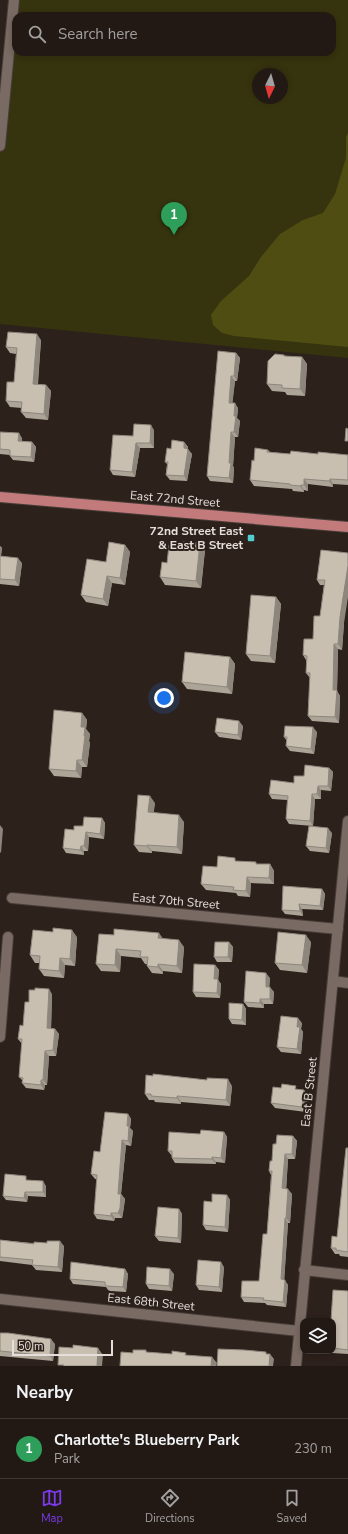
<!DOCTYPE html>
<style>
body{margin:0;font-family:"Nunito Sans",sans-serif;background:#2e2622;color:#f1f3f6}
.controls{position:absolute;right:12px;bottom:12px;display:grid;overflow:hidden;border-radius:8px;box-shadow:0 2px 6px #0003}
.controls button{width:36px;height:36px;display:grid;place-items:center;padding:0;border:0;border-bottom:1px solid #3f3834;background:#221914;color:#f1f3f6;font:20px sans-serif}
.compass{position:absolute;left:252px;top:68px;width:36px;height:36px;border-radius:50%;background:#221914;box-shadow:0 2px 6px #0003;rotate:185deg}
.scale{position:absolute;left:12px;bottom:10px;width:101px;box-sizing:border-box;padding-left:4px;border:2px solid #e6deda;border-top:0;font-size:11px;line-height:14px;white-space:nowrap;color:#e6deda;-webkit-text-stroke:3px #2d211b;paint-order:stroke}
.you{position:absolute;left:164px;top:698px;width:14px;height:14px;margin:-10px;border:3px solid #fff;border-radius:50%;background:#1a73e8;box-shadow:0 0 0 6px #1a73e833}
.badge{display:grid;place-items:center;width:26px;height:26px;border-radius:50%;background:#7c3aed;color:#fff;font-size:13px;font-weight:700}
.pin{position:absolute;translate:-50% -33px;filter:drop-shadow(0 1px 2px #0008)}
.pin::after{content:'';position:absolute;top:21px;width:14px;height:12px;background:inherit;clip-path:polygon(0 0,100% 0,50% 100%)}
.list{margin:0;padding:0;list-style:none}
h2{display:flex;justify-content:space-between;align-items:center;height:52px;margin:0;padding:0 16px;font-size:17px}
h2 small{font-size:13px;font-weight:400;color:#a2a0a0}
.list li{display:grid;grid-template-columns:26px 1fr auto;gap:12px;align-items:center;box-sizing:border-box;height:60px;padding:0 16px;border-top:1px solid #3f3834}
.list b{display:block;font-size:15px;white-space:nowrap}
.list p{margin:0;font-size:13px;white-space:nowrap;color:#a2a0a0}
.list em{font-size:13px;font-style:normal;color:#a2a0a0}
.icon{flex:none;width:22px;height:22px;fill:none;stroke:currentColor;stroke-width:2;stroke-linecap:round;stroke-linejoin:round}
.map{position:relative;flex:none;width:348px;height:1366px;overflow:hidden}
.search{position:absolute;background:#221914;box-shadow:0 2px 6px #0003;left:12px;right:12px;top:12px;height:44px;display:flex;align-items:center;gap:10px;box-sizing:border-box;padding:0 14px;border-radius:12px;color:#a2a0a0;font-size:15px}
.sheet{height:112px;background:#221914}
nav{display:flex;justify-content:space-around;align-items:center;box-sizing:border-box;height:56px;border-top:1px solid #3f3834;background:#221914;font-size:11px;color:#a2a0a0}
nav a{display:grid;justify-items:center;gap:2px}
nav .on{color:#7c3aed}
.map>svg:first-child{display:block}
.green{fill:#36340e;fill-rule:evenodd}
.forest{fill:#504d13}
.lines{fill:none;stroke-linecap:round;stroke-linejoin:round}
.minor-casing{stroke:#473d38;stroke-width:12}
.major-casing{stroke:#473d38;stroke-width:12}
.minor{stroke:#796a63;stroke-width:10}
.major{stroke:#c37a7b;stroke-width:10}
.wall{fill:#ada498}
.shaded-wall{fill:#8d867c}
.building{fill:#c9bfb1;stroke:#8d867c}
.poi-dot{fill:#52cdcd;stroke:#2d211b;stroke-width:1.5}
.labels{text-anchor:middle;stroke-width:4;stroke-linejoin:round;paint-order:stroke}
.street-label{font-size:12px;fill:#e6deda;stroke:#2d211b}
.poi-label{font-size:12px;font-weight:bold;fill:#e6deda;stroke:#2d211b;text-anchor:end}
</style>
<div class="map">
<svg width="348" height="1366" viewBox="0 0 348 1366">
<rect width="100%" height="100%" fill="#2d211b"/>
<path class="green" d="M14,0H348V358L0,324V146ZM16,16H332V52H16ZM258,74H282V98H258Z"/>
<path class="forest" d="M348,133V347L234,336L222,333L213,325L211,315L221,301L249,276L261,257L280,234L303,220L323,213L335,194L346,158V137Z"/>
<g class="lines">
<g class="minor-casing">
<path id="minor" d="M0,146L14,0
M12,898L338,929
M333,981L348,983
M0,1037L8,937
M304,1270L348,1275
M0,1299L299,1331
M296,1366L348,821"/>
</g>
<g class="major-casing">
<path id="major" d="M0,497L348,527"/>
</g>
<use href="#minor" class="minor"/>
<use href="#major" class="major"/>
</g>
<path class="wall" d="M41,340L38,384L46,385L51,391L48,420L26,418L21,412L22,408L10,407L6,401L14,382L16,354L10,353L6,347Z
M236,353L240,358L237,381H235L232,403L238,408L237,418L240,421L238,437H235L233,466L234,468L233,483L210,481L207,476Z
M284,355L286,356L302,357L307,364L305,396L287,395L285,392L272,391L267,384Z
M154,430V448H140L135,477L113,475L110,470L133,436Z
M0,432L22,438V441L32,442L36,447L34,462L13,460L10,456V455L0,454Z
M184,442L188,447L187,449L192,454L187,481L170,480L166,475L167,464L165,462L171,449Z
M268,450L270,452L290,454H318L348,455V485L333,484V487L308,484V491L304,490V492L293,491L292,489L254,486L250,480L254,461Z
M200,543L205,550L201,588L165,585L160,577L167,563L182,546Z
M125,545L130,552L125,585L112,583L108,606L86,602L81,595L106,562Z
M0,546L2,548L1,556L22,563L19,586L0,584Z
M321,550L344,623L342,650L338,649L337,691L340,696L339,723L312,721L308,716L310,678L306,673V660L303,655L313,639L320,616L324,585H320L317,580Z
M276,597L281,604L275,663L251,661L246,654Z
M230,657L235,664L232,694L187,689L182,682Z
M82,713L87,720L86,729L90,734L89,741L90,743L87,767H82L81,778L54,776L49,769Z
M243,726L241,740L219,737L215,732Z
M317,732L314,754L290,751L286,746L287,741L284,737Z
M329,768L333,772L331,791L321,790V799H315L313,826L289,824L286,819L287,800L272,799L269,794L294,783L304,776Z
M155,803L153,813L184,822L182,854L152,851V853L139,852L134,845Z
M102,818L105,823L104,839L89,837L88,851H84V855L66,853L63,848L74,830L83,826Z
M332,833L329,853L310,851L306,846Z
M237,861L258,864H270L274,871V884L251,883L250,897L238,896L236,893L206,890L201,884L217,867Z
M322,889L325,894L323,910L302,909L303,916L285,914L282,910Z
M99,934L163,938L184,947L182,973L163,971V974L152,973L147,966V964H145L141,958L121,956L120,972L101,971L96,964Z
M77,937L75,966L65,965L64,978L44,976L39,969L40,963H35L30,955Z
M229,942L233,947L232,962H217L214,957Z
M311,942L307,973L280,970L275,963Z
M215,965L219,970L218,980L221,984L220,998L196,997L193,992Z
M270,978L269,987L274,992L273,1004H264V1008L248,1007L244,1002Z
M52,994L51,1028L55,1029L59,1034L56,1056H49L47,1085H45L44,1090L26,1088L22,1083L23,1081L19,1077L22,1044L18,1039L23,1026L29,1002Z
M243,1004L246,1009V1025L232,1024L229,1019Z
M302,1023L301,1029L303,1032L301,1054L281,1052L277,1047Z
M232,1086L230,1106L181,1102V1104L155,1102L154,1100H149L145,1094Z
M308,1095L306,1112L275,1108L271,1103Z
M128,1114L131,1119L130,1128L133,1131L131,1146L126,1145L121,1194L125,1199L123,1213L122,1218H115L114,1221L97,1219L94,1214L97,1179H95L91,1174L100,1152Z
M224,1132L227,1137L225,1163L216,1162V1164L175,1163L172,1158V1156L168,1151L200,1134Z
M293,1136L297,1141L295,1159H288L286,1189L292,1194L290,1223H288L284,1280L288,1285L286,1307L267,1305L265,1303L244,1302L241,1297L259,1281L267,1234L271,1175L269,1171L276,1144Z
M348,1148V1257L340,1256L339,1254H335L331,1248L337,1237Z
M29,1180L46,1186V1197L28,1196L27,1202L6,1200L3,1196Z
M227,1195L230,1200L228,1232L206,1230L203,1225L212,1202Z
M179,1209L182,1214L181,1243L159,1241L155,1236Z
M0,1240L64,1246L62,1272L36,1270L32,1265L0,1261Z
M224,1267L222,1292L199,1290L196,1285Z
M125,1269L128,1274L126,1292L110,1291L108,1290L106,1287L73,1284L70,1279Z
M174,1274L172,1291L149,1289L146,1284Z
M348,1291V1354L332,1353L331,1351H333V1321Z
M0,1333L55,1344L53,1361L0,1356Z"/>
<path class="shaded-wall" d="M37,334L41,340L37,390L33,384Z
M236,353L240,358L237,381L234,376Z
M302,357L307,364L305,396L300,389Z
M231,376L235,381L232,408L229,403Z
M46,385L51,391L48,420L44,414Z
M235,403L238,408L237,418L240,421L238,437L234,432V416Z
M151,425L154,430V448L150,443Z
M231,432L235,437L233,466L234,468L233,483L229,478V463Z
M19,433L22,438L21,446L18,441Z
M32,442L36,447L34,462L31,457Z
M184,442L188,447L187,453L184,448Z
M136,443L140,448L135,477L132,472Z
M188,449L192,454L187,481L184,476Z
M304,479L308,484V491L304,485Z
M330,479L333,484V487L329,481Z
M301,485L304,490V492L300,486Z
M200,543L205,550L201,588L196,581Z
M125,545L130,552L125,585L120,578Z
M0,546L2,548L0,561Z
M18,558L22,563L19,586L15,580Z
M348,566V597L344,623L342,650L338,644L340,617Z
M107,576L112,583L108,606L103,599Z
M276,597L281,604L275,663L270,656Z
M334,644L338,649L337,691L340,696L339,723L335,717L333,690Z
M230,657L235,664L232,694L227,687Z
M82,713L87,720L86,729L90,734L89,741L90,743L87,767L82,760L84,736L81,727Z
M239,721L243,726L241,740L238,735Z
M313,727L317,732L314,754L311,749Z
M77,760L82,767L81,778L76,771Z
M329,768L333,772L331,791L328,786Z
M318,786L321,790V799L317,794Z
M312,794L315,799L313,826L310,821Z
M150,796L155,803L153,819L148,812Z
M179,815L184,822L182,854L177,847Z
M102,818L105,823L104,839L100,834Z
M0,825L3,829L1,853L0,852Z
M328,828L332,833L329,853L326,848Z
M86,832L89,837L88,851L84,846Z
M147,845L152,851V853L147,846Z
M81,846L84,851V855L80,850Z
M270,864L274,871V884L269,878Z
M247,877L251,883L250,897L246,891Z
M322,889L325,894L323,910L320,906Z
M299,904L302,909L303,916L300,911Z
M72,930L77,937L75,966L70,959Z
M159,933L164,940L158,938Z
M306,935L311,942L307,973L302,965Z
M179,940L184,947L182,973L177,966Z
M229,942L233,947L232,962L228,957Z
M116,949L121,956L120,972L115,965Z
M60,958L65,965L64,978L59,971Z
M158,964L163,971V974L158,967Z
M215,965L219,970L218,980L221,984L220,998L217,993L214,979Z
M266,973L270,978L269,992L266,987Z
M270,987L274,992L273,1004L270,999Z
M49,989L52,994L51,1033L47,1028Z
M260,999L264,1004V1008L260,1003Z
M243,1004L246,1009V1025L242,1020Z
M298,1018L302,1023L301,1029L303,1032L301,1054L297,1049V1027Z
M55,1029L59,1034L56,1056L53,1050Z
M45,1051L49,1056L47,1085L43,1080Z
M228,1079L232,1086L230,1106L226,1100Z
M41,1080L45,1085L44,1090L41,1085Z
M304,1090L308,1095L306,1112L302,1107Z
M177,1096L181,1102V1104L177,1098Z
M128,1114L131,1119L130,1128L133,1131L131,1146L128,1141L127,1126Z
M224,1132L227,1137L225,1163L221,1158Z
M293,1136L297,1141L295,1159L292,1154Z
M122,1140L126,1145L121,1194L125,1199L123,1213L122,1218L118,1213V1194Z
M285,1154L288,1159L286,1193L282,1188Z
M212,1157L216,1162V1164L212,1159Z
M43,1181L46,1186V1197L43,1192Z
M288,1189L292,1194L290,1223L286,1218Z
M25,1192L28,1196L27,1202L24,1198Z
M227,1195L230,1200L228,1232L225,1227Z
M179,1209L182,1214L181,1243L178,1238Z
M111,1213L115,1218L114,1221L111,1216Z
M285,1218L288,1223L284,1284L281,1279Z
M60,1241L64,1246L62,1272L58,1267Z
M221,1262L224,1267L222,1292L219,1287Z
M125,1269L128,1274L126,1292L123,1287Z
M170,1269L174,1274L172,1291L169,1286Z
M285,1280L288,1285L286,1307L283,1302Z
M51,1339L55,1344L53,1361L50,1356Z
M98,1348L103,1355L102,1366H97Z
M270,1354L274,1359L273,1366H269Z
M212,1357L217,1363L216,1366H211Z"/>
<path class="building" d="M8,332L37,334L33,384L46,385L44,414L21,412L22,402L6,401L7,382H14L17,348L6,347Z
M218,351L236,353L234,376H231L229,403H235L234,416H236L234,432H231L229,463H231L229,478L207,476Z
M275,354L284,355V356L302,357L300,389L282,388V385L267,384L268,361Z
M134,424L151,425L150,443H136L132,472L110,470L113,435L133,436Z
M346,428L348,429V441H345Z
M0,432L19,433L18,441L32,442L31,457L10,456V450L0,449Z
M172,440L184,442V448L188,449L184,476L166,475L168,462H165L167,448L171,449Z
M255,448L268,450L267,452L290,454L291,451L318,454V452L348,455V480L330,479L329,481L304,479V485H301L300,486L290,485V484L250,480L252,460L254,461Z
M109,542L125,545L120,578L107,576L103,599L81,595L87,559L106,562Z
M183,542L200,543L196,581L160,577L162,562L167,563L169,545L182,546Z
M321,550L348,553V566L340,617L338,644H334L333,690H337L335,717L308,716L310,673H306L307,656L303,655L304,639H313L314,616H320L325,580H317Z
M0,556L18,558L15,580L0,579Z
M251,595L276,597L270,656L246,654Z
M185,652L230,657L227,687L182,682Z
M54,710L82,713L81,727H85L84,736H85L82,760H77L76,771L49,769Z
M217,718L239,721L238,735L215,732Z
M285,726L313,727L311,749L286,746L287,737H284Z
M305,765L329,768L328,786H318L317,794H312L310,821L286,819L288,796L269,794L271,780L294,783V776H304Z
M138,795L150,796L148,812L179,815L177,847L147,845V846L134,845Z
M84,817L102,818L100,834L86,832L84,846H81L80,850L63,848L65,829L74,830V826H83Z
M309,826L328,828L326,848L306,846Z
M218,856L235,858V861L256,862V864H270L269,878L247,877L246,891L233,890L234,887L201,884L203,866L217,867Z
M283,886L322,889L320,906L299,904L300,911L282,910Z
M53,928L72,930L70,959L60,958L59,971L39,969L40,956L30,955L33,930L53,932Z
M114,929L159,933L158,938L179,940L177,966L158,964V967L147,966L148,957H140L141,951L116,949L115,965L96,964L99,934L114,935Z
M278,932L306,935L302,965L275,963Z
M215,942H229L228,957H214Z
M194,964L215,965L214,979H218L217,993L193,992Z
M246,971L266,973V987H270V999H260V1003L244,1002Z
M35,988L49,989L47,1028L55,1029L53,1050L45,1051L43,1080H41V1085L22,1083L23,1078L19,1077L22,1039H18L20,1025L23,1026L25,1002H29V990H35Z
M229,1003L243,1004L242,1020L229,1019Z
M281,1016L298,1018L297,1027H300L297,1049L277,1047Z
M153,1074L207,1080V1078L228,1079L226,1100L177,1096V1098L151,1096V1094H145L146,1075L153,1076Z
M282,1084L296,1086L295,1089L304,1090L302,1107L271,1103L273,1087L281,1088Z
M105,1112L128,1114L127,1126H129L128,1141L122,1140L118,1194H121L120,1208L118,1213H111V1216L94,1214L97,1175L91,1174L94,1151L100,1152Z
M201,1130L224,1132L221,1158L212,1157V1159L172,1158V1151H168L169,1132L200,1134Z
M277,1135L293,1136L292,1154H285L282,1188L288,1189L286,1218H285L281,1279L285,1280L283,1302L263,1300L264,1298L241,1297L242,1281H259L263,1234H267L272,1171H269L270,1161H272L273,1144H276Z
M346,1148H348V1252L336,1250V1248H331L332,1236L337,1237Z
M5,1174L26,1176V1180L43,1181V1192H25L24,1198L3,1196Z
M212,1194L227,1195L225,1227L203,1225L204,1201L212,1202Z
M158,1207L179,1209L178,1238L155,1236Z
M0,1240L34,1244V1242L47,1243V1241H60L58,1267L32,1265L33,1260L0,1257Z
M198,1260L221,1262L219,1287L196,1285Z
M71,1262L125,1269L123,1287L107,1286L105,1285V1282L70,1279Z
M147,1267L170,1269L169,1286L146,1284Z
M333,1290L348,1291V1350L333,1348V1321H331Z
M0,1333H8L51,1339L50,1356L0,1351Z
M73,1345L98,1348L97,1366H63L64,1365H58L59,1347L73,1348Z
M218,1349L244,1350L266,1352V1354H270L269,1366H217Z
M133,1350H146V1352L172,1354V1351L186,1353L185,1355L212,1357L211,1366H120L121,1352L133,1353Z"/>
<rect class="poi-dot" x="247" y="534" width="8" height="8" rx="2"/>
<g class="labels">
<g class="street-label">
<text transform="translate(175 499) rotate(5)" y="4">East 72nd Street</text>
<text transform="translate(176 901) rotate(5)" y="4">East 70th Street</text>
<text transform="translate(309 1092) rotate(-84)" y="4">East B Street</text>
<text transform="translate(151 1302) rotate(6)" y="4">East 68th Street</text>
</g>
<g class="poi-label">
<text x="243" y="535">72nd Street East<tspan x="243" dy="14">&amp; East B Street</tspan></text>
</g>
</g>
</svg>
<div class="controls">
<button><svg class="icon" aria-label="layers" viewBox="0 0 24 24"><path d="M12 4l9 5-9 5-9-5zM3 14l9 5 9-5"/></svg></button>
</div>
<svg class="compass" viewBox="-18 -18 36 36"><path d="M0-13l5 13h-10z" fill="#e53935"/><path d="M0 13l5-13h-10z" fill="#a2a0a0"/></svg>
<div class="scale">50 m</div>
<div class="you"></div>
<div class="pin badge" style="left:174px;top:235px;background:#2e9e5b">1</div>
<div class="search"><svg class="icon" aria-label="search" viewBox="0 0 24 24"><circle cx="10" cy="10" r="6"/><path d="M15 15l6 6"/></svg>Search here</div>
</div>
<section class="sheet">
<h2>Nearby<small></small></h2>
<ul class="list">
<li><span class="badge" style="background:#2e9e5b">1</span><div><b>Charlotte's Blueberry Park</b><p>Park</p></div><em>230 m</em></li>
</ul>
</section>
<nav>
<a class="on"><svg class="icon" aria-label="map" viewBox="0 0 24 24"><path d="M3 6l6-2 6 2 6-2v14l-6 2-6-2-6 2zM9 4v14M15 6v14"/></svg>Map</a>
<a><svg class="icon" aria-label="directions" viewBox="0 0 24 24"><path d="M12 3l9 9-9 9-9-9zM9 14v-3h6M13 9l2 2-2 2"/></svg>Directions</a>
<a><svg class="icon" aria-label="saved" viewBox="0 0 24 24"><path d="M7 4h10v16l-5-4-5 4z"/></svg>Saved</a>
</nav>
